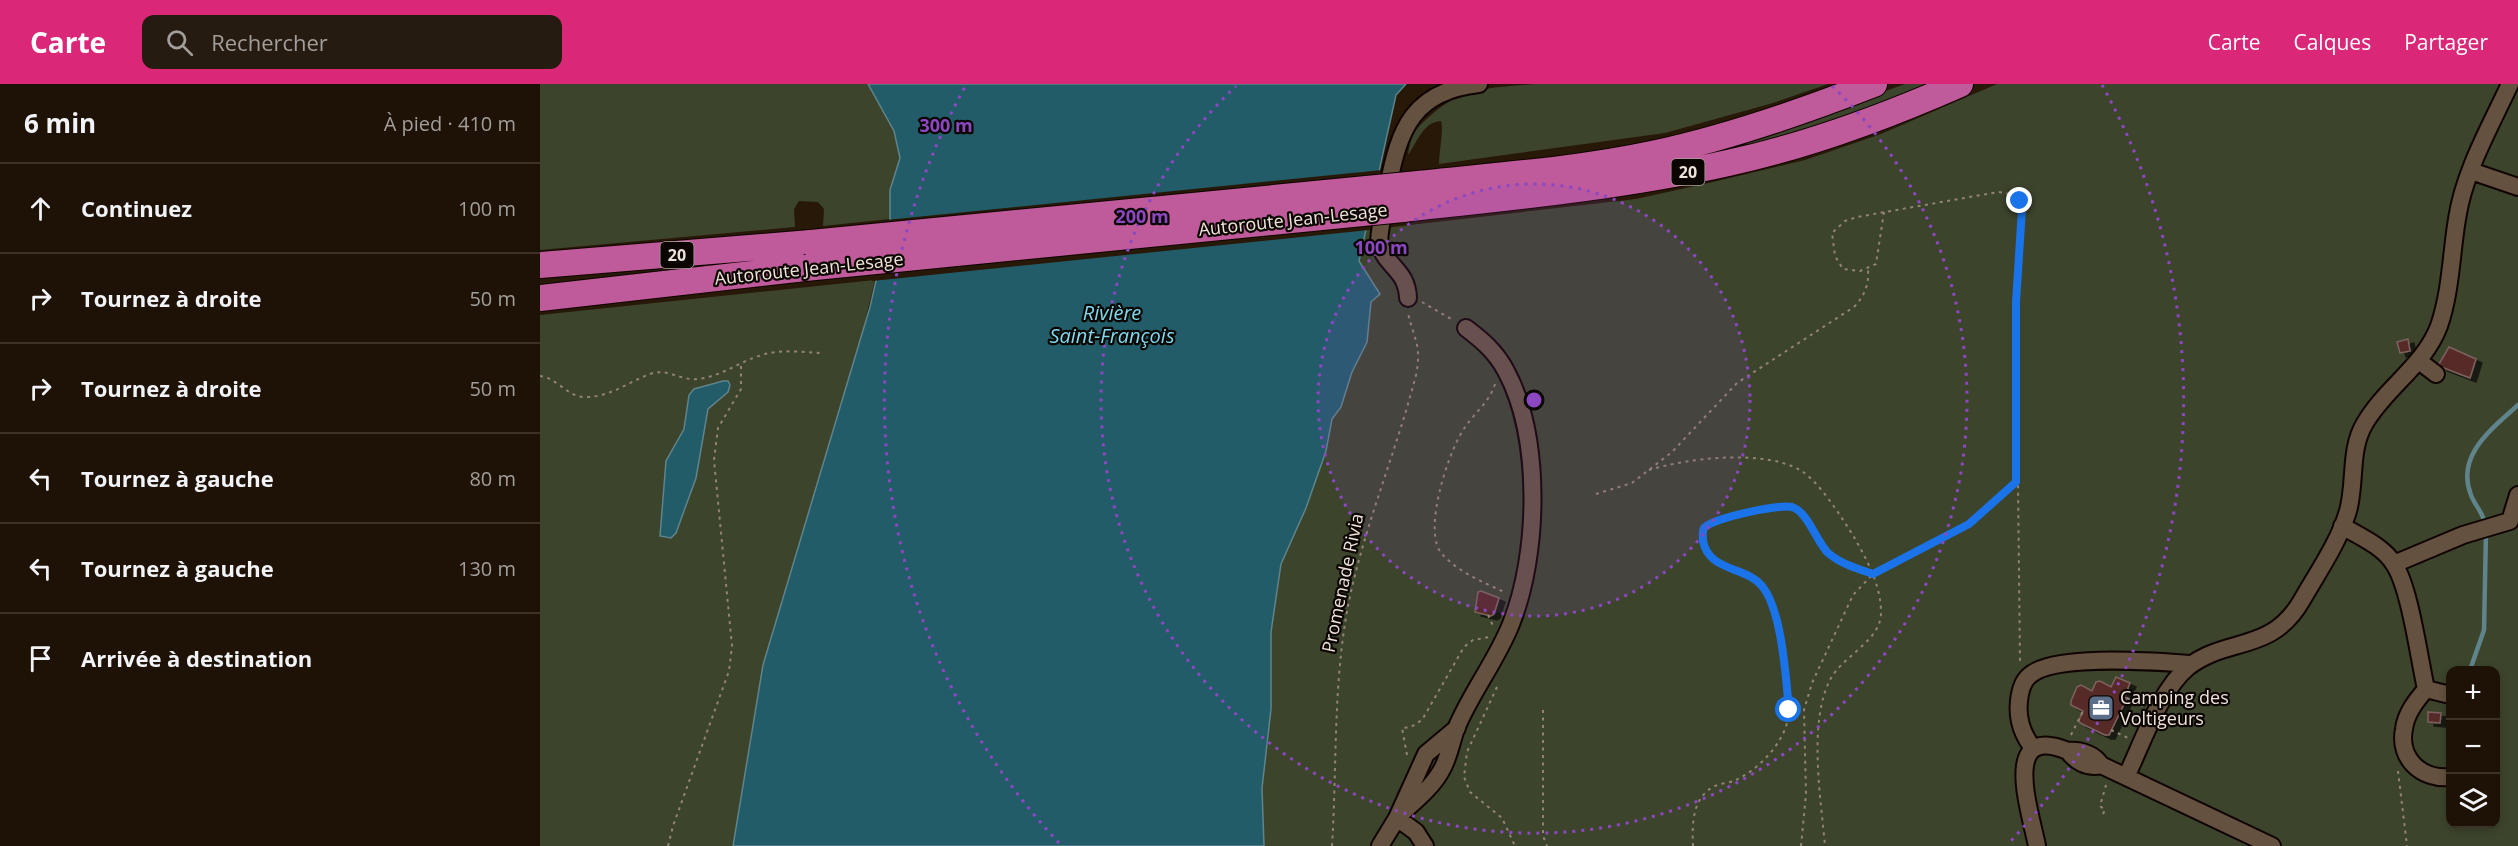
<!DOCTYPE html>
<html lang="fr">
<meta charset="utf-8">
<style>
body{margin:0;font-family:"Open Sans",sans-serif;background:#261b10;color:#f1f3f6}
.controls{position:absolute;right:18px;bottom:18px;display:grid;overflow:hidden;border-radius:12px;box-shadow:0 3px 9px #0003}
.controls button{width:54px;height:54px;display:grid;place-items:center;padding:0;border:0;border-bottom:2px solid #3c3228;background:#1e1206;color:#f1f3f6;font:30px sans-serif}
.stop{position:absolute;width:18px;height:18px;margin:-14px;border:4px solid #1a73e8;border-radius:50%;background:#fff}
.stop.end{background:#1a73e8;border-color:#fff;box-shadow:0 2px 6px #0008}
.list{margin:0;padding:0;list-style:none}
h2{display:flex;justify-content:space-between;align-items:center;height:78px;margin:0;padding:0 24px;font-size:26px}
h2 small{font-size:20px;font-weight:400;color:#a19e9b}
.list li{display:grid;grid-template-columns:39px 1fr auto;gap:18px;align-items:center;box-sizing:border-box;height:90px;padding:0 24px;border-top:2px solid #3c3228}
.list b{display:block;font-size:22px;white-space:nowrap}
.list em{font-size:20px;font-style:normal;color:#a19e9b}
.icon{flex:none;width:33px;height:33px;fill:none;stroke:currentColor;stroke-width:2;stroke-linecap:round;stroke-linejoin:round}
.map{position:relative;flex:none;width:1978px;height:762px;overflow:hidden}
header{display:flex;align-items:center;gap:36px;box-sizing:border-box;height:84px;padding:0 30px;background:#db2777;color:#fff}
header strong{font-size:28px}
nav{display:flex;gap:33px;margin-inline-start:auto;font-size:21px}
.search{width:420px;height:54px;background:#261b10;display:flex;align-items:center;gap:15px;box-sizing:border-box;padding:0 21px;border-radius:12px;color:#a19e9b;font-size:22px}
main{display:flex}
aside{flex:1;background:#1e1206}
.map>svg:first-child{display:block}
.green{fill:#3d442c;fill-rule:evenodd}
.water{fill:#225c69;stroke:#5f848b;stroke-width:1.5}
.pier{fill:#281808}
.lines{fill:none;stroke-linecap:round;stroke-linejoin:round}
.stream{stroke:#5f848b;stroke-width:4.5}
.building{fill:#562c28;stroke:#7d615e;stroke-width:1.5;filter:url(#shadow)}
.minor-casing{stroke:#100400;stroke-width:20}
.highway-casing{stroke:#100400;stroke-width:28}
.path{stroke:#918477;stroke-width:2;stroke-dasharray:3 4.5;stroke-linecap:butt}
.minor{stroke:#64513f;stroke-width:16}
.highway{stroke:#bf5b9b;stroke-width:26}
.highway-bridge-casing{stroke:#100400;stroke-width:28;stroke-linecap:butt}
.highway-bridge{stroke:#bf5b9b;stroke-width:26}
.route{stroke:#1a73e8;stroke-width:8}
.ring{fill:none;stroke:#8c47c3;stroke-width:3;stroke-dasharray:3 6}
.labels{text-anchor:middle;stroke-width:4.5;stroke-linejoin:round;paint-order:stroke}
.shield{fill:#0c0602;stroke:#aaa198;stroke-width:1.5}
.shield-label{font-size:16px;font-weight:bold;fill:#eee3d9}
.street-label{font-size:18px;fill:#eee3d9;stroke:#0c0602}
.poi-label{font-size:18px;fill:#eee3d9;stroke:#0c0602;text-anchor:start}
.water-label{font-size:20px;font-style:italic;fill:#7edaf0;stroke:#0c0602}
.centre{fill:#8c47c3;stroke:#0c0602;stroke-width:3}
.ring-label{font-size:18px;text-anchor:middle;font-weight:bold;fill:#8c47c3;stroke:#0c0602;stroke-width:4.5;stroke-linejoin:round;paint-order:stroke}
</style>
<header>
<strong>Carte</strong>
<div class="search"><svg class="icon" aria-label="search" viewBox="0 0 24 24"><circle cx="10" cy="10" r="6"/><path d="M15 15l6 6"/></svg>Rechercher</div>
<nav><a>Carte</a><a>Calques</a><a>Partager</a></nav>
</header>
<main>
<aside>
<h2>6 min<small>À pied · 410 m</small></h2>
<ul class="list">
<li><svg class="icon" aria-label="ahead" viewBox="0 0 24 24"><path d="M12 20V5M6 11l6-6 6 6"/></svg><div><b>Continuez</b></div><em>100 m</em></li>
<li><svg class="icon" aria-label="right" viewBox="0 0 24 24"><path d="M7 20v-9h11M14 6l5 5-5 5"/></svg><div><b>Tournez à droite</b></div><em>50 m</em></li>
<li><svg class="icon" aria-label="right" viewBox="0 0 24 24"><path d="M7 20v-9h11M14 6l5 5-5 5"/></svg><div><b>Tournez à droite</b></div><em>50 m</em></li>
<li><svg class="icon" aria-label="left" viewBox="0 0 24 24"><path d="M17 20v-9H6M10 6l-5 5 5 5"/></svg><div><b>Tournez à gauche</b></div><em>80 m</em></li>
<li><svg class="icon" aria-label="left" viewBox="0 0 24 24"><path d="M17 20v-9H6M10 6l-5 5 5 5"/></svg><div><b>Tournez à gauche</b></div><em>130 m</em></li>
<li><svg class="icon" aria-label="arrive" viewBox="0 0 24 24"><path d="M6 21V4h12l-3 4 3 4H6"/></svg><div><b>Arrivée à destination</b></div></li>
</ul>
</aside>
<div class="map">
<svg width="1978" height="762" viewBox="0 0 1978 762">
<defs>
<filter id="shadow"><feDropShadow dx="6" dy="4" stdDeviation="0" flood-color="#0009"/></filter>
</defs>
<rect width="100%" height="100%" fill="#281808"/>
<path class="green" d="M0,0H328L354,47L360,74L350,106V135L283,142L284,125L278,118L259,117L254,125L255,143L0,166Z
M994,0H1288L1233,19L1125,49L899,80C899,69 904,44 901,37C883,38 878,57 868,71C871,51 875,45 890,32C923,2 952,4 994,0Z
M1365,0H1390L1292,38L1206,63L1205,57Z
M1457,0H1978V762H724L722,704L731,625V548L741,480L766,424L786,367L792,335L801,323L812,288L827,258L831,218L819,177L826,146L1096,115L1173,98L1265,76L1341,50ZM1910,586H1956V740H1910Z
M335,196L320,258L223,581L193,762H0V231Z"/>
<path class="water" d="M328,0H866L856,11L819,177L840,210L831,218L827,258L812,288L801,323L792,335L786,367L766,424L741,480L731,548V625L722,704L724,762H193L223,581L330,223L350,135V106L360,74L354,47Z
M183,297H188L190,301L188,308L168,325L156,394L136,449L131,454L120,452L126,377L144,345L149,311L154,305Z"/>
<path class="pier" d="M842,86L829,146L332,197L346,136Z"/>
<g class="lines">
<path class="stream" d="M1945,440C1943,428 1935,422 1931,411C1915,371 1953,344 1978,321
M1930,586L1944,546L1946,448"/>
</g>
<path class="building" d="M1868,255L1870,267L1860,269L1857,258Z
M1909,263L1936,275L1930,294L1901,283L1899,280Z
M941,507L959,514L954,530L951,532L935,528L938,508Z
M1576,593L1590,599L1584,613L1587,614L1569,651H1565L1540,639L1539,636L1543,627L1531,621V617L1537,603L1541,601L1552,607L1556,598L1560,597L1571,603Z
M1888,628L1901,629L1900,639L1888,638Z"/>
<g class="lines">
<g class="minor-casing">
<path id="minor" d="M1931,87L1978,103
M868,214C867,185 845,183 839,158C840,140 845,122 848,103C859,45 873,7 939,0
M1879,277L1896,290
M1802,442C1819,452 1843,462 1854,480C1870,504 1879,574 1886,605
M1854,480L1923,451L1970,437L1978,411
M1886,605C1876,617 1866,629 1864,645C1858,675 1882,696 1910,693
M1886,605L1910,611
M1493,664C1482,650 1477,635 1479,617C1480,607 1482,598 1489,592C1513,569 1619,578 1652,580
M1561,681C1548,685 1535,677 1528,667C1541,666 1554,670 1561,681L1732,762
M1586,693C1602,660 1620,606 1648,583C1688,552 1731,570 1762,516C1778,488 1799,458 1808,427C1816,399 1809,365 1825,339C1846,303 1884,282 1899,242C1911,207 1911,171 1917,135C1924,88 1950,43 1970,0
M857,734C872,719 891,705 901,687C909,674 911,659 916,645C930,610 957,576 971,540C999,470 1002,354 966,287C956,268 942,256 926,244
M857,734L876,748L885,762
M840,762L857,734L886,670L917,644
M1497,762C1490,726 1460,639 1528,667"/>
</g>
<g class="highway-casing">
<path id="highway" d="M868,101C949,92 1032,87 1112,70C1188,54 1262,28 1334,0
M863,125C972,113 1081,103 1188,79C1267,62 1345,33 1420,0
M0,181L271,159
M0,214L265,184"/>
</g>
<path class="path" d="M1344,128L1336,180L1320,187L1303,185L1295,172L1292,149L1305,137L1317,133L1458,108C1470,109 1478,112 1482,125L1476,218L1480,580
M882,218L913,236
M0,292C17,294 28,313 44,313C70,314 91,296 113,289C129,285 142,297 158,295C183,292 200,277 222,271C241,265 262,268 281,269
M955,300C949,320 932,330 922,348C908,370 882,448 902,470C918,488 943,498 964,508
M1109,386C1148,374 1223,365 1260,386C1279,397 1302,434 1314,453C1327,476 1341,501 1341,529C1341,557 1302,572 1290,596C1268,638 1281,716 1285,762
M1056,410L1092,399L1132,368L1197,299L1314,223C1325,211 1329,201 1328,184
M948,531L954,544
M957,603L927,668L924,693L930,708L962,734L975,762
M1587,605L1607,614
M1587,614L1603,622
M1003,626V752L1007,762
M1571,646L1588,654
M1531,651L1543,627
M867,671L862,644L871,643L882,636L924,563L933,556L950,553
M1858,687L1867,762
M1563,730L1565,726L1560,722L1566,701
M128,762L133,742L189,587L192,562L174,376L178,344L201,305V282
M792,762C797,682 793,601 808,522C824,442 856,369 876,291C882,261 874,256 868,229
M1153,762C1152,740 1152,713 1175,702C1181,699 1190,699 1196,696C1219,685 1243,660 1248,635C1252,611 1238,520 1222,502C1205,482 1169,488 1163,457C1161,444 1168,438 1180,435C1196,431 1237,419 1252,423C1268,428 1276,457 1288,469C1301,480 1318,485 1333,490
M1261,762L1266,710L1264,626L1272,599L1313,511L1333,490L1429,440L1476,398"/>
<use href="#minor" class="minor"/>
<use href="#highway" class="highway"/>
<g class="highway-bridge-casing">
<path id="highway-bridge" d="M271,159L868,101
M265,184L863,125"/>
</g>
<use href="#highway-bridge" class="highway-bridge"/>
</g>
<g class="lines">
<path class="route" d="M1249,626C1246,595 1242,526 1222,502C1206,482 1169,488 1163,457C1163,452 1162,447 1164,444C1172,434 1240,420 1252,423C1268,428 1276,457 1288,469C1301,480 1318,485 1333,490L1429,440L1476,398V218L1482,125L1480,117"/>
</g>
<circle cx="994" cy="316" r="216" fill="#8c47c3" fill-opacity=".12"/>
<g class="ring">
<circle cx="994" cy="316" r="216"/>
<path d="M1292 2A433 433 0 1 1 696 2"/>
<path d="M519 759A649 649 0 0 1 426 1M1562 1A649 649 0 0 1 1469 759"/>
</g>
<defs>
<g id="office-square" transform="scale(1.35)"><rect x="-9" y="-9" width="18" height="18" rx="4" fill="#5c6f8a" stroke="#0c0602"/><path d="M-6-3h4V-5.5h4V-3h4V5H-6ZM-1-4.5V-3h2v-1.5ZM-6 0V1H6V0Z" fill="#fff"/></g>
</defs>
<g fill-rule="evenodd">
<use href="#office-square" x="1561" y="624"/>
</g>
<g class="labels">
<g class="shield">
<rect x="1131.5" y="75" width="33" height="26" rx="4.5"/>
<rect x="120.5" y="158" width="33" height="26" rx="4.5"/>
</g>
<g class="shield-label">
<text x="1148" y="94">20</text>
<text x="137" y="177">20</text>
</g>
<g class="street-label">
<text transform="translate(753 136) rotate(-6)" y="6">Autoroute Jean-Lesage</text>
<text transform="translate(269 185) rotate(-6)" y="6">Autoroute Jean-Lesage</text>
<text transform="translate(803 499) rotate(-78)" y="6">Promenade Rivia</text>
</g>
<g class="poi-label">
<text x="1580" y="620">Camping des<tspan x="1580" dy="21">Voltigeurs</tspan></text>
</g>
<g class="water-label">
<text x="572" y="236">Rivière<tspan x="572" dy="23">Saint-François</tspan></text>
</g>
</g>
<circle cx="994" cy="316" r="9" class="centre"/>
<g class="ring-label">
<text x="406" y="48">300 m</text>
<text x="602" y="139">200 m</text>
<text x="841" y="170">100 m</text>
</g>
</svg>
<div class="controls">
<button>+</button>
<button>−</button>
<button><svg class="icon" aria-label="layers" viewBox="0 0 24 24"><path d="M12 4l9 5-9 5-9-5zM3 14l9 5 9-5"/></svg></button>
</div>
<div class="stop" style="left:1249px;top:626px"></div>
<div class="stop end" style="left:1480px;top:117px"></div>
</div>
</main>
